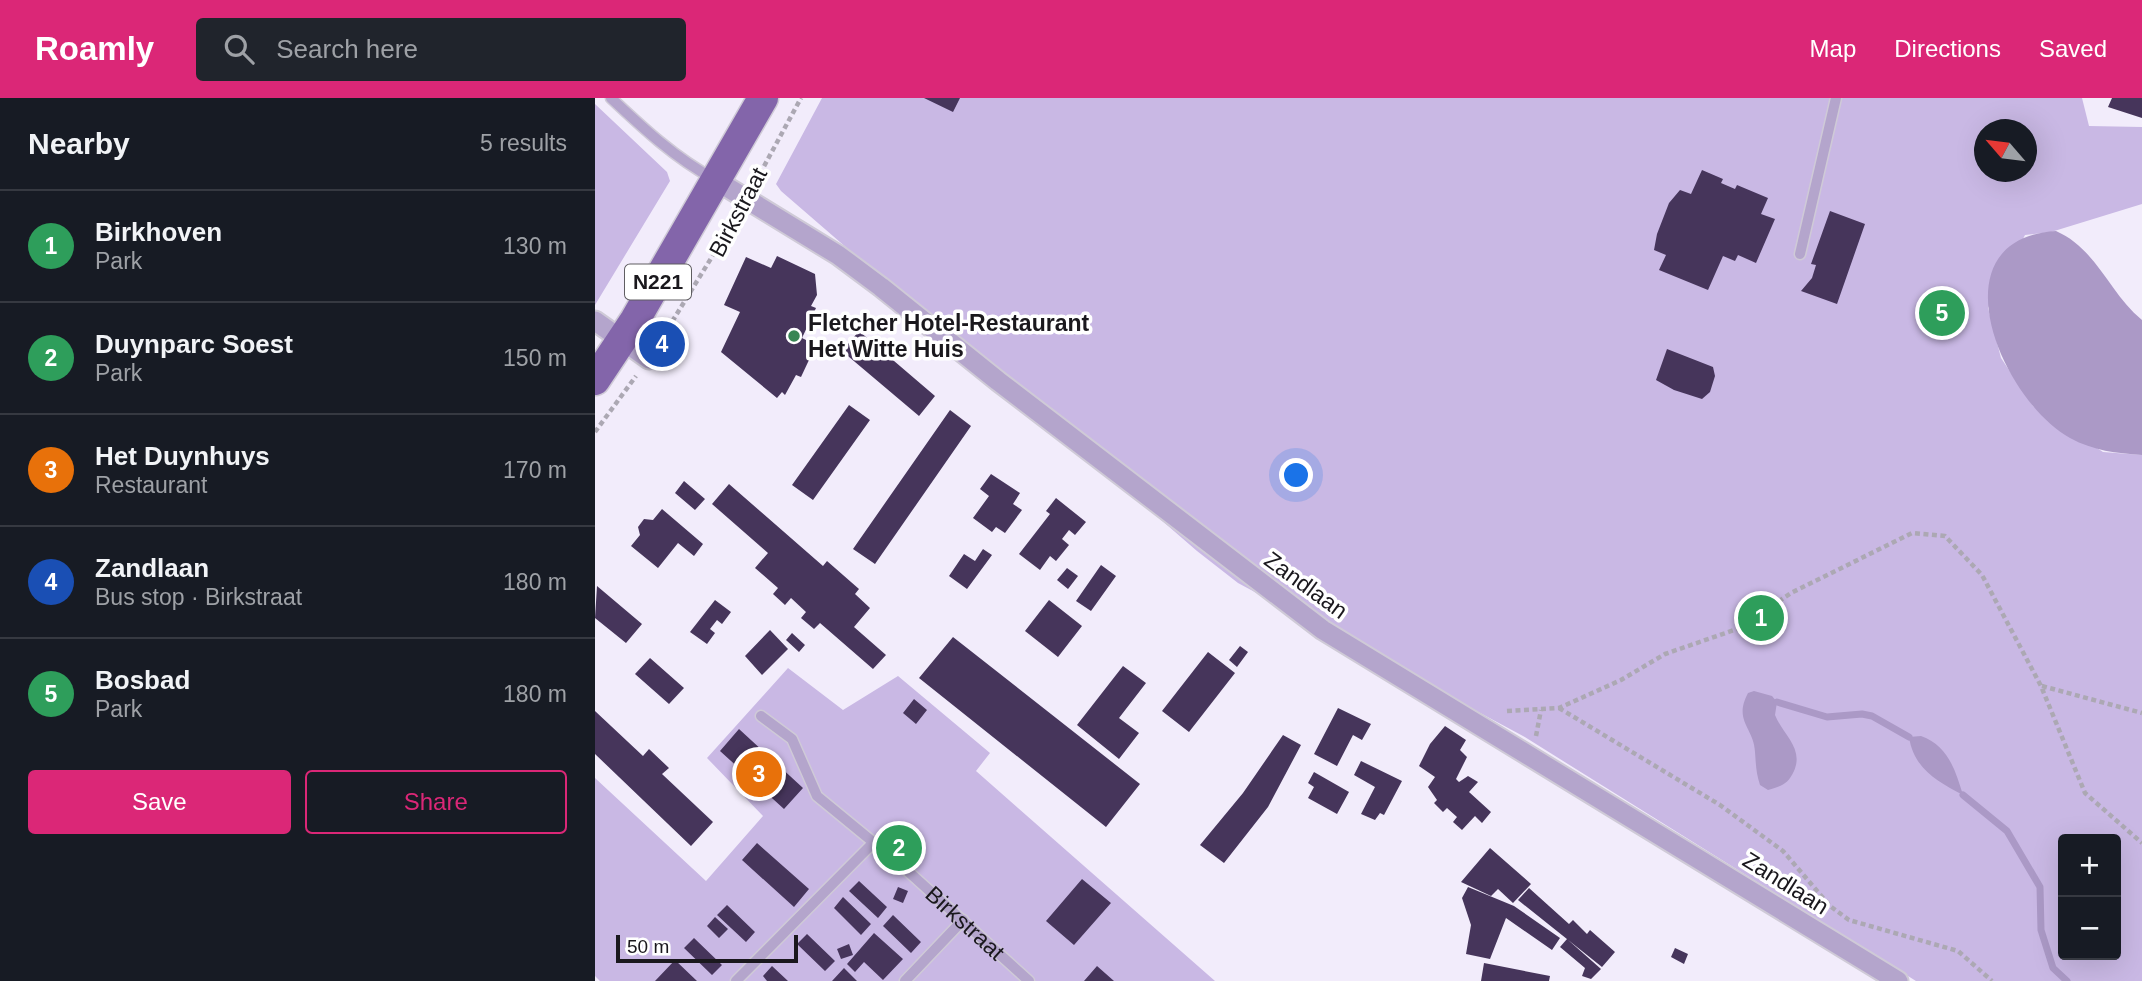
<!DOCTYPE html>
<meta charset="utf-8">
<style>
body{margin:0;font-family:Helvetica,sans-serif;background:#20242c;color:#f1f3f6}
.controls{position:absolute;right:21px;bottom:21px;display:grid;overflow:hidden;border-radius:7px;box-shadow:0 7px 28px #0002}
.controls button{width:63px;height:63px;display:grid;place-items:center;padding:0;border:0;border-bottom:2px solid #363941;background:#171b24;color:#f1f3f6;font:35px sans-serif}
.compass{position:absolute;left:1379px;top:21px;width:63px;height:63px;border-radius:50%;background:#171b24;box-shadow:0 7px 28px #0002;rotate:298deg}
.scale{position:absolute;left:21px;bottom:18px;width:182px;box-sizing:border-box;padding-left:7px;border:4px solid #1a181d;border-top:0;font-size:19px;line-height:24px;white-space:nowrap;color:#1a181d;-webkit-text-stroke:5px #fff;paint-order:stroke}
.you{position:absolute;left:702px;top:378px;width:24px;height:24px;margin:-18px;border:5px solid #fff;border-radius:50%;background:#1a73e8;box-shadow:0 0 0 10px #1a73e833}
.badge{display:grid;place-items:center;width:46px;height:46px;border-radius:50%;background:#db2777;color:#fff;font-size:23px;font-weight:700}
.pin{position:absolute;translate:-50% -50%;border:4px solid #fff;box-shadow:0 2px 7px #0006}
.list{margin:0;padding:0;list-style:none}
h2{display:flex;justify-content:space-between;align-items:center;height:91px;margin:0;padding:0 28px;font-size:30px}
h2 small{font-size:23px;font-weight:400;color:#9ea1a6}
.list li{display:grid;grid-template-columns:46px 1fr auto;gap:21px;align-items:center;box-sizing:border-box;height:112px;padding:0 28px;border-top:2px solid #363941}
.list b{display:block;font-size:26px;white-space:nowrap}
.list p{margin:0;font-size:23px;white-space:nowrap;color:#9ea1a6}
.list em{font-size:23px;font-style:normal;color:#9ea1a6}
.actions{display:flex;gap:14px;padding:21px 28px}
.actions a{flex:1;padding:16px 0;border:2px solid #db2777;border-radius:7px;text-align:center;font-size:24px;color:#db2777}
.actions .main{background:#db2777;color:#fff}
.icon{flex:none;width:38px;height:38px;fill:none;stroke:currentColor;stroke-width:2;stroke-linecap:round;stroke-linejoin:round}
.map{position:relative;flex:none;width:1547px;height:883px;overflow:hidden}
header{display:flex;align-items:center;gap:42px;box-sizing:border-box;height:98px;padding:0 35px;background:#db2777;color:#fff}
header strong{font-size:33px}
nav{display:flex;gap:38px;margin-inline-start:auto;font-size:24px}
.search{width:490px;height:63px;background:#20242c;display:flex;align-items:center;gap:18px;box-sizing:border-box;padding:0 24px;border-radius:7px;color:#9ea1a6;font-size:26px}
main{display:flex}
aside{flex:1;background:#171b24}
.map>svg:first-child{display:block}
.green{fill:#c9b8e4;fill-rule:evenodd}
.water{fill:#ab99c6}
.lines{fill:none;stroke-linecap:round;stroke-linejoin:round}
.stream{stroke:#ab99c6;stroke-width:7}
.building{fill:#46355b}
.service-casing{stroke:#cfcad7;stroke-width:13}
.minor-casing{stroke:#cfcad7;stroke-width:23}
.primary-casing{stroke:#cfcad7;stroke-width:33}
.path{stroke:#aca8b3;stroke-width:4.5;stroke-dasharray:5 3.5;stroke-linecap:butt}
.service{stroke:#b4a5cc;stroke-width:10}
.minor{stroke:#b4a5cc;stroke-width:19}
.primary{stroke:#8365aa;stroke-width:30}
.poi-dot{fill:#388554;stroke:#fff;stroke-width:2.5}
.labels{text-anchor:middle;stroke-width:7;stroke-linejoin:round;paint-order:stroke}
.shield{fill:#fff;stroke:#5f5d61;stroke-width:2}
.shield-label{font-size:21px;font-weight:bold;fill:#1a181d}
.street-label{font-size:23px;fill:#1a181d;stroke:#fff}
.poi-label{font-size:23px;font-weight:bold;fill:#1a181d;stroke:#fff;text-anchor:start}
</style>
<header>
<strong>Roamly</strong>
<div class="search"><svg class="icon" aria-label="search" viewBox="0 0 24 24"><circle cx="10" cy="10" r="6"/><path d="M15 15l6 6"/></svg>Search here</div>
<nav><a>Map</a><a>Directions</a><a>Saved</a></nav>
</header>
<main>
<aside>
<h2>Nearby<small>5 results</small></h2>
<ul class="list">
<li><span class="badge" style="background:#2e9e5b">1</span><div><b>Birkhoven</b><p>Park</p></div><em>130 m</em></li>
<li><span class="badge" style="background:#2e9e5b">2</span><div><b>Duynparc Soest</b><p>Park</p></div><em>150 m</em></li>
<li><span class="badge" style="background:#e8710a">3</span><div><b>Het Duynhuys</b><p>Restaurant</p></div><em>170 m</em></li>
<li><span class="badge" style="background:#1a4fb4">4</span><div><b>Zandlaan</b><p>Bus stop · Birkstraat</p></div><em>180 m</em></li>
<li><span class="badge" style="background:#2e9e5b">5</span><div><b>Bosbad</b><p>Park</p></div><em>180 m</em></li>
</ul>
<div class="actions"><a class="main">Save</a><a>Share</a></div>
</aside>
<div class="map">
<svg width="1547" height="883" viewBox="0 0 1547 883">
<rect width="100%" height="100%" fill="#f2ecfb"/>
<path class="green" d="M227,0H1487L1494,28L1547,29V106L1456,134L1430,137L1393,210L1406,260L1438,308L1508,354L1547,357V883H1321L928,638L643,485L602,453L186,93L181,86ZM1390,32H1432V74H1390ZM1468,741H1521V857H1468Z
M0,6L72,74L75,83L0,207Z
M193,570L248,612L303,578L395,655L381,673L620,883H5L0,878V680L111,783L168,718L112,660Z"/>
<path class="water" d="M1461,133C1502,151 1514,195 1547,222V357C1521,355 1499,353 1475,340C1406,302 1338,141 1461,133Z
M1159,593L1177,598L1182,604L1180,617C1188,637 1209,650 1199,673C1193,686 1187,688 1173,692L1165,687C1161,675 1161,667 1160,654C1159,630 1138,623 1153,595Z
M1326,638C1353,648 1360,671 1368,697C1342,683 1319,671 1314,639Z"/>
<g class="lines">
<path class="stream" d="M1182,604L1232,619L1267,616L1277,618L1314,639
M1368,697L1412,733L1445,789L1446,832L1458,870L1472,883"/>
</g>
<path class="building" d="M329,0H365L358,14Z
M1547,0V20L1513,9L1517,0Z
M1107,72L1128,81L1126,85L1140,91L1142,87L1173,100L1166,116L1180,121L1161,165L1143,157L1140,163L1128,158L1113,192L1064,172L1071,157L1059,152L1062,136L1074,105L1085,92L1096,96Z
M1235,113L1270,126L1242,206L1206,193L1217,180L1221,167L1216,166Z
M182,158L220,176L222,197L216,208L221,210L207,240L221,247L206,279L201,277L190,297L187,294L182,300L126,254L145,214L129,207L151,159L176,170Z
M264,233L340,298L324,318L247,253Z
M1072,251L1118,269L1120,278L1115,294L1107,301L1079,292L1061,282Z
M254,307L275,322L218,402L197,387Z
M355,312L376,328L280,466L258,451Z
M396,376L425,395L418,406L427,412L410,435L401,429L397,434L378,420L394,398L385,391Z
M89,383L110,401L100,412L80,395Z
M134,386L228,468L232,463L264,491L260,496L275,510L259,529L291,557L278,571L225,525L219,531L206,520L211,514L196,500L190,507L178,496L183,490L160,470L173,455L117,406Z
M461,400L491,424L480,437L474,432L467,441L474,447L461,463L455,458L445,472L424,456L455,416L451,413Z
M67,411L108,446L99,458L83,445L63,470L36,448L45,437L43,429L49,421L58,422Z
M388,451L397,457L372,491L354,478L369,456L380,463Z
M506,467L521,478L496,513L481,503Z
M472,470L483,478L473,491L462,482Z
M2,488L47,526L31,545L0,520Z
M120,502L136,514L127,526L122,522L115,531L120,535L112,546L95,534Z
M454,502L487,528L463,559L430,533Z
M175,532L193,551L167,577L150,558Z
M197,535L210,547L204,554L191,542Z
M358,539L545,686L511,729L324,580Z
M645,548L653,554L642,569L634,562Z
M613,554L640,575L594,634L567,613Z
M55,560L89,590L74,606L40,576Z
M528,568L551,585L524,620L544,635L524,661L482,627Z
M319,601L332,612L321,626L308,615Z
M743,610L776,626L767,642L758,637L742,668L719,656Z
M0,613L48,658L54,651L74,670L67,676L118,724L96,748L0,656Z
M850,628L871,642L865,652L872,659L861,681L864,684L873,678L883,684L874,694L896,714L887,725L880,718L867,732L858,724L862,719L852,710L848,714L839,705L842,702L833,689L840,679L824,668L835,646Z
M144,631L208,690L189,711L125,653Z
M688,637L706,647L673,709L629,765L605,747L648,695Z
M766,663L807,683L789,717L785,715L780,722L766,716L780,689L759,677Z
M719,674L754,694L742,716L713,700L719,689L713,685Z
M162,745L214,791L199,809L147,762Z
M895,750L936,786L918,805L903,791L896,798L866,784Z
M487,781L516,805L479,847L451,823Z
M264,783L292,809L283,820L254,793Z
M303,789L313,793L308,805L298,801Z
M873,789L919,808L965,840L957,852L911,820L895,861L871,856L876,827L867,800Z
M934,790L974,826L978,822L992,836L995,832L1020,854L1007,869L923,802Z
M248,799L276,826L266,837L239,810Z
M132,807L160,834L151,844L122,817Z
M298,817L326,844L316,855L288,828Z
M120,819L133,831L124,840L112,828Z
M279,835L308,861L288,882L269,864L260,874L252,866Z
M212,836L240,863L230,873L202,846Z
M99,840L127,867L117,877L89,850Z
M972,841L1006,871L996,881L987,878L990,870L965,849Z
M254,846L258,857L246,861L242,851Z
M1080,850L1093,856L1089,866L1076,859Z
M80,862L102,883H60Z
M889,865L955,878L954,883H886Z
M177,868L193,883H172L168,878Z
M502,868L519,883H489Z
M249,870L262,883H237Z"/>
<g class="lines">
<g class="service-casing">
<g id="service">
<path d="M16,0C48,30 80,60 119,81"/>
<path d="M1205,156L1241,0"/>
<path id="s1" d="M166,618L197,641L222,698L306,767L434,883"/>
<path d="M141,883L278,745"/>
<path d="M310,883L368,822"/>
</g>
</g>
<g class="minor-casing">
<path id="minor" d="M122,83L243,157L286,189L403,283L728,532L1303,883
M0,223L54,261"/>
</g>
<g class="primary-casing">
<path id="primary" d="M0,282L40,222L168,0"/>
</g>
<path class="path" d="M161,83L206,0
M64,245L142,118
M0,334L41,278
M1447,588L1547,615
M964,610L1125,707L1188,753L1235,808L1254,822L1363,853L1397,883
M912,613L964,610L1026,582L1070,556L1145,530L1196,495L1317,435L1350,438L1387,477L1446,588L1490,695L1547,745
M941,638L946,612"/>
<use href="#service" class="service"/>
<use href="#minor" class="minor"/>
<use href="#primary" class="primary"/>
</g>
<circle class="poi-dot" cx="199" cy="238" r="7"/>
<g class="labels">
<rect class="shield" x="30" y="166.5" width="66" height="35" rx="5"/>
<g class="shield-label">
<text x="63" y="191">N221</text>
</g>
<g class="street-label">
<text transform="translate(143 114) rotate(-62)" y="8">Birkstraat</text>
<text transform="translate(711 487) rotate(36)" y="8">Zandlaan</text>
<text transform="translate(1191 785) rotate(32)" y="8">Zandlaan</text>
<text dy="8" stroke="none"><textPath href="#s1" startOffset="296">Birkstraat</textPath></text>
</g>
<g class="poi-label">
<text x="213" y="233">Fletcher Hotel-Restaurant<tspan x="213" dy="26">Het Witte Huis</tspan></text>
</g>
</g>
</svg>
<div class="controls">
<button>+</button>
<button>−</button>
</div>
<svg class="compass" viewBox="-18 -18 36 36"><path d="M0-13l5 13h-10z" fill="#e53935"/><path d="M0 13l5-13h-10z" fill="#9ea1a6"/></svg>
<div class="scale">50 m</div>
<div class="you"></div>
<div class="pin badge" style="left:1166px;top:520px;background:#2e9e5b">1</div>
<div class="pin badge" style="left:304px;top:750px;background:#2e9e5b">2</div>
<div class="pin badge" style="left:164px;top:676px;background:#e8710a">3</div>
<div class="pin badge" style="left:67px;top:246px;background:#1a4fb4">4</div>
<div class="pin badge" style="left:1347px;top:215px;background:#2e9e5b">5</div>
</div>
</main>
